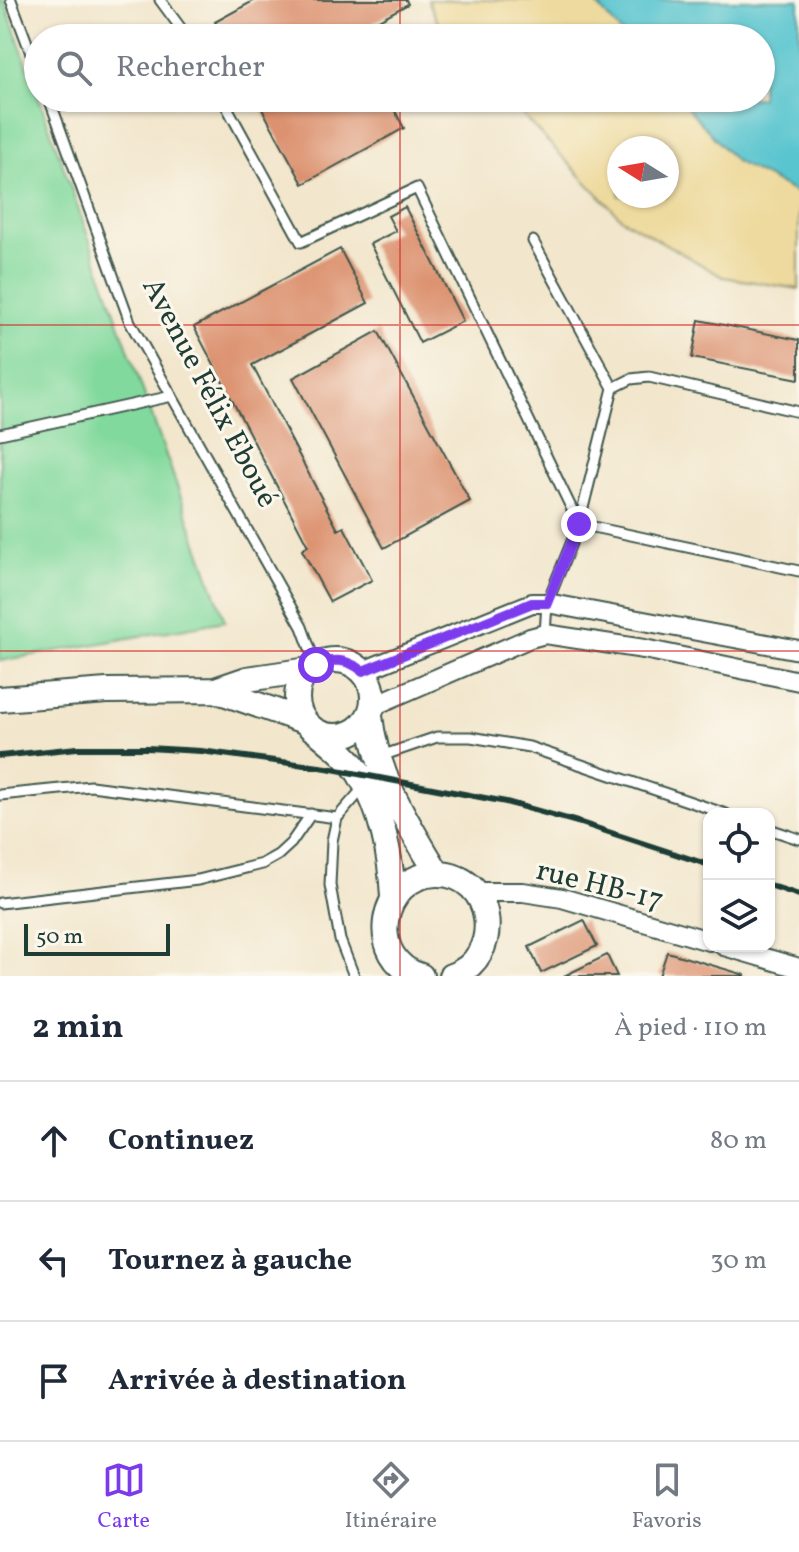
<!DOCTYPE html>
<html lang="fr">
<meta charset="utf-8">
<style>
body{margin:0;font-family:Vollkorn,serif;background:#f6f6f7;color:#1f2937}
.controls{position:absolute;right:24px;bottom:24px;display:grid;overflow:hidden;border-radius:16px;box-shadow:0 2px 6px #0004}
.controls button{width:72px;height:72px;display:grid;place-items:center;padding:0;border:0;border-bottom:2px solid #e0e1e3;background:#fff;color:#1f2937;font:40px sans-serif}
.compass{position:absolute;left:607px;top:136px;width:72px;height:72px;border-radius:50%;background:#fff;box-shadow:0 2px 6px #0004;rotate:281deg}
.scale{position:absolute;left:24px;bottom:20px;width:146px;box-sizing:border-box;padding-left:8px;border:4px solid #1f3d34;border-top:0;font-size:22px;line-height:28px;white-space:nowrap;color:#1f3d34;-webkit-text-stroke:6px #fbf7ec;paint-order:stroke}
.stop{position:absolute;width:24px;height:24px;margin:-18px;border:6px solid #7c3aed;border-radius:50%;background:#fff}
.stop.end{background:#7c3aed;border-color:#fff;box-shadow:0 2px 8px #0008}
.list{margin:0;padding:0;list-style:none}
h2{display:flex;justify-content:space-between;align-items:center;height:104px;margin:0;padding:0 32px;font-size:34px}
h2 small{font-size:26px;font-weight:400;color:#747a83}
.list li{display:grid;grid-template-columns:52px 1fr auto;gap:24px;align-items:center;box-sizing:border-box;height:120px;padding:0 32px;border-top:2px solid #e0e1e3}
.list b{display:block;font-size:30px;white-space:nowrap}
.list em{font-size:26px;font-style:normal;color:#747a83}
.icon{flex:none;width:44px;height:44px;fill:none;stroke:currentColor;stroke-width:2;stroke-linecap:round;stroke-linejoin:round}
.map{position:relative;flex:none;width:799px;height:976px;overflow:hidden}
.search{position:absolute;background:#fff;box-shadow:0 2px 6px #0004;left:24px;right:24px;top:24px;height:88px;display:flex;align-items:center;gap:20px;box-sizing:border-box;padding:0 28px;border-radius:44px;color:#747a83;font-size:30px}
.sheet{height:464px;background:#fff}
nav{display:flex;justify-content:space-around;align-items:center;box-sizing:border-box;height:112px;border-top:2px solid #e0e1e3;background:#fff;font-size:22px;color:#747a83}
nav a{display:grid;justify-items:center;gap:4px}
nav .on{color:#7c3aed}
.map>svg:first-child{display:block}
.green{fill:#82d99d;stroke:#508b68;stroke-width:2}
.sand{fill:#eeda9e;stroke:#868c69;stroke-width:2;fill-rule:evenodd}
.water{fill:#58c5cf;stroke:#3c8182;stroke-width:2}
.building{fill:#dc926f}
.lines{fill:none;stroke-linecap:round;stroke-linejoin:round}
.lane-casing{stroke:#3f564b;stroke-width:13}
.street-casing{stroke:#3f564b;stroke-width:22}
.secondary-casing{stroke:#3f564b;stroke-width:28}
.lane{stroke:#fff;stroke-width:9}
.street{stroke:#fff;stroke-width:18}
.secondary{stroke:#fff;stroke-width:24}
.rail{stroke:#1f3d34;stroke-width:6}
.route{stroke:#7c3aed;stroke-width:10}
.grid{fill:none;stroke:#d62828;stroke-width:2;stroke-opacity:0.55}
.labels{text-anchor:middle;stroke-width:6;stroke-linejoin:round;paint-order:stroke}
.street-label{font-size:30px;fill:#1f3d34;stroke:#fbf7ec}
</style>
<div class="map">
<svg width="799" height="976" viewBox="0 0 799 976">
<rect width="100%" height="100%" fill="#fbf7ec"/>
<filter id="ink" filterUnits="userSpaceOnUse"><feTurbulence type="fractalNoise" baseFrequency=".0125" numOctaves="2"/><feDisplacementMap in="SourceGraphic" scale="16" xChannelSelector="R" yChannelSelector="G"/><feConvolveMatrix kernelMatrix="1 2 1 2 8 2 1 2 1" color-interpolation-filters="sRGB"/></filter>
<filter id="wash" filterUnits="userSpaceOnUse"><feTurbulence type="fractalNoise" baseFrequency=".006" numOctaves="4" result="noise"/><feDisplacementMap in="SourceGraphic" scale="32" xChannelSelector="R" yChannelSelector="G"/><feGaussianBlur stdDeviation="1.8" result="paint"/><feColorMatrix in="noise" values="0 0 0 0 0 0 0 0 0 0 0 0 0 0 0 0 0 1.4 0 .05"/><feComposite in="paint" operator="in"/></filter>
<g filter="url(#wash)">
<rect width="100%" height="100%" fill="#f2e6cc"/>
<path class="green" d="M0,0H4L225,621L0,661Z"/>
<path class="sand" d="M428,0H593L626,38H453L436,19Z
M506,98H679L735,161L799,194V289L723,277L622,219ZM619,148H667V196H619Z"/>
<path class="water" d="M593,0H799V194L735,161L679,98H761V38H626Z"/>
<g id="blocks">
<path class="building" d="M255,0H406L408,4L353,34L356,38H224L215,22Z
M256,98H388L404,128L303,184Z
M405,207L463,321L420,343L370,244L396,231L388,216Z
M340,249L368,303L252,365L338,530L344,527L372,580L330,602L302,550L308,546L194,327Z
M699,320L799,340V379L692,358Z
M378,331L470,501L384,548L293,378Z
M584,920L597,946L541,973L529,947Z
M667,952L745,975V976H659Z
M607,955L617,976H564Z"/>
</g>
</g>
<g filter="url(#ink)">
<use href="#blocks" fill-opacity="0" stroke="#3f564b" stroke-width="2"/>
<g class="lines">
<g class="lane-casing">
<path id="lane" d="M11,0L38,72
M160,0L188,38
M49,98L130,322L302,627L316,665
M222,98L301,242L417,188L579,524
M533,241L613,388L579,524L547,603L545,634
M613,388L631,379L649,377L799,412
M0,434L172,396
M579,524L799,571
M381,756L437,737H471L529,747L726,814
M0,795L91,786L337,818
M769,829L799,839
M0,903L198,880L262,864L278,855L291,843L311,814
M354,976L340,940L330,885L332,841L337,818L365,786"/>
</g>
<g class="street-casing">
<path id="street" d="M363,671L532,603H547L799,650
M373,706L530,638L545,634L644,649L799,681
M475,892H523L562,898L709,941
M724,946L799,968"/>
</g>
<g class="secondary-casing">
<path id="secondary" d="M297 698a38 38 0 1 1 76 0a38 38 0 1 1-76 0Z
M215,690L304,721
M0,699L107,691L215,690L247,679L309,670
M370,716C377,778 407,822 438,874
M320,734C334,746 350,758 360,775C382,810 391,857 393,897
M421,976C365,960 379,876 436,874C496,873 505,959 451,976"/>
</g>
<use href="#lane" class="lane"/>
<use href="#street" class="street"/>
<use href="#secondary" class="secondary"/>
<path class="rail" d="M0,756L77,748H147L201,751L327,768L506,802L581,823L709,865
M769,885L799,895"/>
</g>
</g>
<g class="lines" filter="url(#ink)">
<path class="route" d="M316,665C334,658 347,659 363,671L532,603H547L579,524"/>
</g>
<path class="grid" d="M400,0V38M400,98V976M0,325H799M0,651H799"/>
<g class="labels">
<g class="street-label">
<text transform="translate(211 392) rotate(62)" y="10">Avenue Félix Eboué</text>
<text transform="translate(600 884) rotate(14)" y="10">rue HB-17</text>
</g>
</g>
</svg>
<div class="controls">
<button><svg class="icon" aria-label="locate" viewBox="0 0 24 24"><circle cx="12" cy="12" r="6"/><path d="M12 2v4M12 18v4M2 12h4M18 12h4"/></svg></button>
<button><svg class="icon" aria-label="layers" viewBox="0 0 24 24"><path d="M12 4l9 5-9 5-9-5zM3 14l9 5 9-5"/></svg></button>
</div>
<svg class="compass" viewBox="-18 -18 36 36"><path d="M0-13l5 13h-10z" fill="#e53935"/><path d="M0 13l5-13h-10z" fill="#747a83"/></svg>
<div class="scale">50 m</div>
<div class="stop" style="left:316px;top:665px"></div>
<div class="stop end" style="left:579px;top:524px"></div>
<div class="search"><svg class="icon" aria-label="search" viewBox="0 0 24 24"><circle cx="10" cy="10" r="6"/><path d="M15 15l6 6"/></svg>Rechercher</div>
</div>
<section class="sheet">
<h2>2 min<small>À pied · 110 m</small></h2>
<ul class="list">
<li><svg class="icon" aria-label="ahead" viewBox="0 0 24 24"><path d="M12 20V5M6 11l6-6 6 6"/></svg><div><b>Continuez</b></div><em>80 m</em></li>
<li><svg class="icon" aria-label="left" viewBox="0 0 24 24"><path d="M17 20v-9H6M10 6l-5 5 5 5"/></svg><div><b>Tournez à gauche</b></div><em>30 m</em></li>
<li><svg class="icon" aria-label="arrive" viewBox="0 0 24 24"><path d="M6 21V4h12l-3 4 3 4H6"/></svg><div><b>Arrivée à destination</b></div></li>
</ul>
</section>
<nav>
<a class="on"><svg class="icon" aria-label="map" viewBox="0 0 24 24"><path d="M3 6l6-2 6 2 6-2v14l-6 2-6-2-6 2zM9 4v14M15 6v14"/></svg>Carte</a>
<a><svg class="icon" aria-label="directions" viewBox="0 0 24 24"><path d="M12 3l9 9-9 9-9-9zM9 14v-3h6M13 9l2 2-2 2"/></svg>Itinéraire</a>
<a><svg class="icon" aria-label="saved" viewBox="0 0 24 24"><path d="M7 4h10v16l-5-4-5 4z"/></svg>Favoris</a>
</nav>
